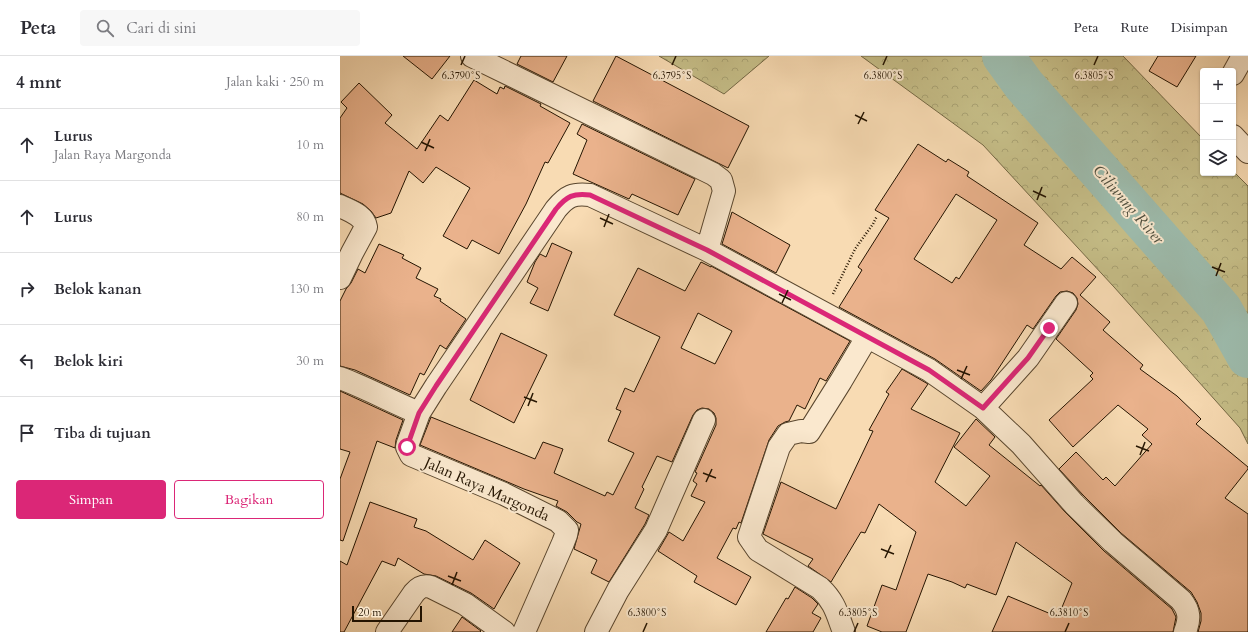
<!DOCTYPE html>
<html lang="id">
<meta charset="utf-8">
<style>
body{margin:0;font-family:Cardo,serif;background:#f7f7f7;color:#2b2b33}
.controls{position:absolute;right:12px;top:12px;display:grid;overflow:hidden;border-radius:4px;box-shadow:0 1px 3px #0004}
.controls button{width:36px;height:36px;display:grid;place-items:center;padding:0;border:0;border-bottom:1px solid #e1e1e2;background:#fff;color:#2b2b33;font:20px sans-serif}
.scale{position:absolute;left:12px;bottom:10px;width:70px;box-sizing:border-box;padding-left:4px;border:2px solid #241401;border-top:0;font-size:11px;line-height:14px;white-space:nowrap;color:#241401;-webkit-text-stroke:3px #fae8ce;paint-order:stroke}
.stop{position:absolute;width:12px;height:12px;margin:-9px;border:3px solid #db2777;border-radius:50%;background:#fff}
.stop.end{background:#db2777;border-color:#fff;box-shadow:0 1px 4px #0008}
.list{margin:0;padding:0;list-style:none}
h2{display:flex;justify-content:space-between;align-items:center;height:52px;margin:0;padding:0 16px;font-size:17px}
h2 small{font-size:13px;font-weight:400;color:#7c7c81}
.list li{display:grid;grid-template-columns:26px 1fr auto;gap:12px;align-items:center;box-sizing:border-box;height:72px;padding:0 16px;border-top:1px solid #e1e1e2}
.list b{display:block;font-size:15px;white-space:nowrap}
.list p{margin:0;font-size:13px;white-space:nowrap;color:#7c7c81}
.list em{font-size:13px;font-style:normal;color:#7c7c81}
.actions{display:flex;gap:8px;padding:12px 16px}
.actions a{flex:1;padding:9px 0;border:1px solid #db2777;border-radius:4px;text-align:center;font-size:14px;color:#db2777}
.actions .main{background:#db2777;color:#fff}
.icon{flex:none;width:22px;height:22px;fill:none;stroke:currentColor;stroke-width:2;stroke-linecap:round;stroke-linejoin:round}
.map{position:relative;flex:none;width:908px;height:576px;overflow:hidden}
header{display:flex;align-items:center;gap:24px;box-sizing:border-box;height:56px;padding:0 20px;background:#fff;border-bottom:1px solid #e1e1e2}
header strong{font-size:19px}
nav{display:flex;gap:22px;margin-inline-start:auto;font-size:14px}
.search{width:280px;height:36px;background:#f7f7f7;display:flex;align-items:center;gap:10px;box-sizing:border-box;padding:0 14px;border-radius:4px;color:#7c7c81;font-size:15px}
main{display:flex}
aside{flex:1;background:#fff}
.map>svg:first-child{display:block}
.forest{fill:url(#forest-crowns);stroke:#746844}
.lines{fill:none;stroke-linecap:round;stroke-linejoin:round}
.river{stroke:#9dbbac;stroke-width:42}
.building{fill:#eab28c;stroke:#241401;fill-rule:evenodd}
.street-casing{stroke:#59462e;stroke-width:24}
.path{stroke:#241401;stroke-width:2.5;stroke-dasharray:1 2;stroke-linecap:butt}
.street{stroke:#fae8ce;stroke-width:22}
.route{stroke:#db2777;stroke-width:5}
.ticks{fill:none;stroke:#241401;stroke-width:1.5}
.labels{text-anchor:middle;stroke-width:4;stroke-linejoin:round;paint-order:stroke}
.street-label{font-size:15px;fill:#241401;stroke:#fae8ce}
.water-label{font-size:16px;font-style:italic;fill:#4e4e3d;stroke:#fae8ce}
.ticks-label{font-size:10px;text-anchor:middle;fill:#241401;stroke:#fae8ce;stroke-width:4;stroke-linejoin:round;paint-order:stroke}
</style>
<header>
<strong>Peta</strong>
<div class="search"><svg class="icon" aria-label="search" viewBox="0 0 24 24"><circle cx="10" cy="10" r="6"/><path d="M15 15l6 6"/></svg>Cari di sini</div>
<nav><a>Peta</a><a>Rute</a><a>Disimpan</a></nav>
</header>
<main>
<aside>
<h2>4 mnt<small>Jalan kaki · 250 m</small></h2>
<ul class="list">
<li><svg class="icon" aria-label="ahead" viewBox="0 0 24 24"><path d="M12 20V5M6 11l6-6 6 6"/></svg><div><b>Lurus</b><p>Jalan Raya Margonda</p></div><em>10 m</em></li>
<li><svg class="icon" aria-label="ahead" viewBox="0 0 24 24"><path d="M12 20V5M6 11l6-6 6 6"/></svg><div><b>Lurus</b></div><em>80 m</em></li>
<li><svg class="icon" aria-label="right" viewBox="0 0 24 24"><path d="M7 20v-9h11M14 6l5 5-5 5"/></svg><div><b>Belok kanan</b></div><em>130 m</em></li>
<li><svg class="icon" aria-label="left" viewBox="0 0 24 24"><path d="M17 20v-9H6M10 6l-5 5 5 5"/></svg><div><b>Belok kiri</b></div><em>30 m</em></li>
<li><svg class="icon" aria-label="arrive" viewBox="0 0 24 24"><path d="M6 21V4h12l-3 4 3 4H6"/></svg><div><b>Tiba di tujuan</b></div></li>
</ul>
<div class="actions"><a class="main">Simpan</a><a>Bagikan</a></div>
</aside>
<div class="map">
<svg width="908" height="576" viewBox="0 0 908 576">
<defs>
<pattern id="forest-crowns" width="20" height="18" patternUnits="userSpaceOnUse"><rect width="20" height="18" fill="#c5bd87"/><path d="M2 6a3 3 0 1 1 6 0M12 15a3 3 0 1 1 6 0" fill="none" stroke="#a9a273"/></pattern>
</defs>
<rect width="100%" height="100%" fill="#f8dbb3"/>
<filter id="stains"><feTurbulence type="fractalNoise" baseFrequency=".005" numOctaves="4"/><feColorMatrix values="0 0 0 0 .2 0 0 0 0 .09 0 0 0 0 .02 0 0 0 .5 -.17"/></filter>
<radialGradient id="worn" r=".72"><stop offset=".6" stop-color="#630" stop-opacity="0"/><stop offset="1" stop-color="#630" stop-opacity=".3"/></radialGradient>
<path class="forest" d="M319,0H429L384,38Z
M521,0H783L863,83V117H893V115L908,130V388L900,372L774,231L643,89Z"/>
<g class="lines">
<path class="river" d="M663,0L684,29L881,253L908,301"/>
</g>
<path class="building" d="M63,0H110L92,23Z
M181,0H227L213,26L177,8Z
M276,0L409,70L388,112L253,45Z
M818,0H856L837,31L809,15Z
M134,24L157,38L160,31L164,33L165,30L201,48L200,50L230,67L208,107L205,106L186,148L159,198L132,184L127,193L103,180L130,132L96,111L83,127L69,115L51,157L36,162L31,155L23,148L0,137V62L7,52L1,46L19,27L52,59L45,67L77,93L100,59L108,65Z
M242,68L355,123L338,159L292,138L289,143L233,118L247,84L237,78Z
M578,88L606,106L608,103L629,116L627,120L698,167L684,189L721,213L732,201L756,221L740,239L770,266L763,274L803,309L800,313L837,340L861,363L856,368L908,411V413L885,442L908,458V576H858L861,565V557L857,546L851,536L781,477L743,439L719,413L736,396L763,424L766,421L775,430L812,388L802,379L808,373L778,349L733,391L709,364L753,323L750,320L753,317L716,283L736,254L738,248L737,242L733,237L727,235L720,236L716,240L693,273L687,269L651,324L641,335L595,303L499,251L522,214L518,211L549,162L535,154ZM616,138L657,164L619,223L616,221L612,227L574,203Z
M392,156L450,189L436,217L382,188Z
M212,187L232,196L208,255L190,247L198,232L187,226L195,206L200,198L206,201Z
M39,188L64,199L62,202L81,212L76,222L98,233L94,240L101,243L100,245L126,263L106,293L100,289L84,319L80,317L70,339L15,314L0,310V245L6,233L11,227L18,213L25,217Z
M361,206L371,211V210L510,285L486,325L480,322L465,353L457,349L449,365L445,366L438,370L429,384L401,467L399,466L396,473L393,472L377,502L411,521L396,549L354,526L357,520L318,495L329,476L343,485L365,446L351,440L357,428L353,425L357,417L355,416L376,369V362L374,357L369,353L362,352L357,354L353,359L332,406L317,400L302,431L304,433L295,452L309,459L305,468L269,526L251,517L257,504L234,493L241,468L237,466L227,456L216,450L218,445L184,433L80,389L91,361L195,403L203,386L223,393L214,417L265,440L267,436L273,439L294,397L268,385L281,355L276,353L285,332L294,336L320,281L274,259L298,212L345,235ZM358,257L392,275L375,308L341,292Z
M161,277L207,299L174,367L130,344Z
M562,313L588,328L571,353L620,377L595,426L626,450L650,420L614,391L636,363L655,381L649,389L700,430L701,429L725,456L764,495L832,553L836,561L833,576H652L668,540L718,561L732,527L676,486L656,539L627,528L625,532L612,526L588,518L566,576H542L527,570L542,529L556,534L576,476L539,448L525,477L521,476L491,526L468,510L473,503L423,478L441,426L496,453L533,375L529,374L549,338L546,336Z
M0,335L63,364L56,384L55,392L37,385L3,485L0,484V423L10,396L0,393Z
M30,446L77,463L74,471L86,475L133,504L145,484L180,507L154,553L131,537L96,520L84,518L58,502L55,510L42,505L4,576H0V505L7,509Z
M455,531L472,542L478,548L472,557L481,562L473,576H426L446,542L448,543Z
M122,561L141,575L140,576H112Z"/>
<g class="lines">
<g class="street-casing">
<path id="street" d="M132,0L373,118L381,124L384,135L367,194
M893,18L903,0
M893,80L908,96
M0,150C10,155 24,159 26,171L12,197L0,222
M0,322C27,332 52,346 79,357L96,330L216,153C227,140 233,137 250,139L367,194L589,314L643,352L681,388L734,448L773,486L841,544C850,555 850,563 845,576
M643,352L688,302L726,247
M79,357L68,387L67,391L71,399L164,438L218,465L227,474L226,479L223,487L184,576
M47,576L74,537C79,531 84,529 91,531L125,548L164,576
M256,576L278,534L316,474L364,364
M504,576C497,558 495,546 480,532L418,494L409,481L439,391L448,378L461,375L469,376L501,325L527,281"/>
</g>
<path class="path" d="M493,238L515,193L533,168L537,160"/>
<use href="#street" class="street"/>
</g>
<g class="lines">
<path class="route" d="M67,391L79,357L96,330L216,153C227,140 233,137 250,139L367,194L589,314L643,352L688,302L709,272"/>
</g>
<path class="ticks" d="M121,9L125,0M332,9L336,0M543,9L547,0M754,9L758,0M515,59L527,65M518,68L524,56M81,86L94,92M85,95L90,83M693,135L706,141M697,144L702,131M260,162L273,168M264,171L269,158M872,211L885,216M876,220L881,207M439,238L451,244M442,247L448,234M617,314L630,319M621,323L627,310M184,341L197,346M188,350L193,337M796,390L809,395M800,399L805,386M363,417L376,422M366,426L372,413M541,493L554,498M545,502L551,489M108,520L121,525M112,529L117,516M303,576L307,567M514,576L518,567M725,576L729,567"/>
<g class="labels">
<g class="street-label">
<text transform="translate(147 433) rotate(24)" y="5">Jalan Raya Margonda</text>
</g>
<g class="water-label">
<text transform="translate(789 148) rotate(49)" y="6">Ciliwung River</text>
</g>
</g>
<g class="ticks-label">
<text x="121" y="23">6.3790°S</text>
<text x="332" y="23">6.3795°S</text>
<text x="543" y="23">6.3800°S</text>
<text x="754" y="23">6.3805°S</text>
<text x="307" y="560">6.3800°S</text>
<text x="518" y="560">6.3805°S</text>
<text x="729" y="560">6.3810°S</text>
</g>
<rect width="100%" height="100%" filter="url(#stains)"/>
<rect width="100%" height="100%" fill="url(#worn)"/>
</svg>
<div class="controls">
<button>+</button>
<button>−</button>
<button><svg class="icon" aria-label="layers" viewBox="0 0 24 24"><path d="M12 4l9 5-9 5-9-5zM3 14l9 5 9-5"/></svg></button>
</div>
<div class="scale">20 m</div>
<div class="stop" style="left:67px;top:391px"></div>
<div class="stop end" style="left:709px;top:272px"></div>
</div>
</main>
